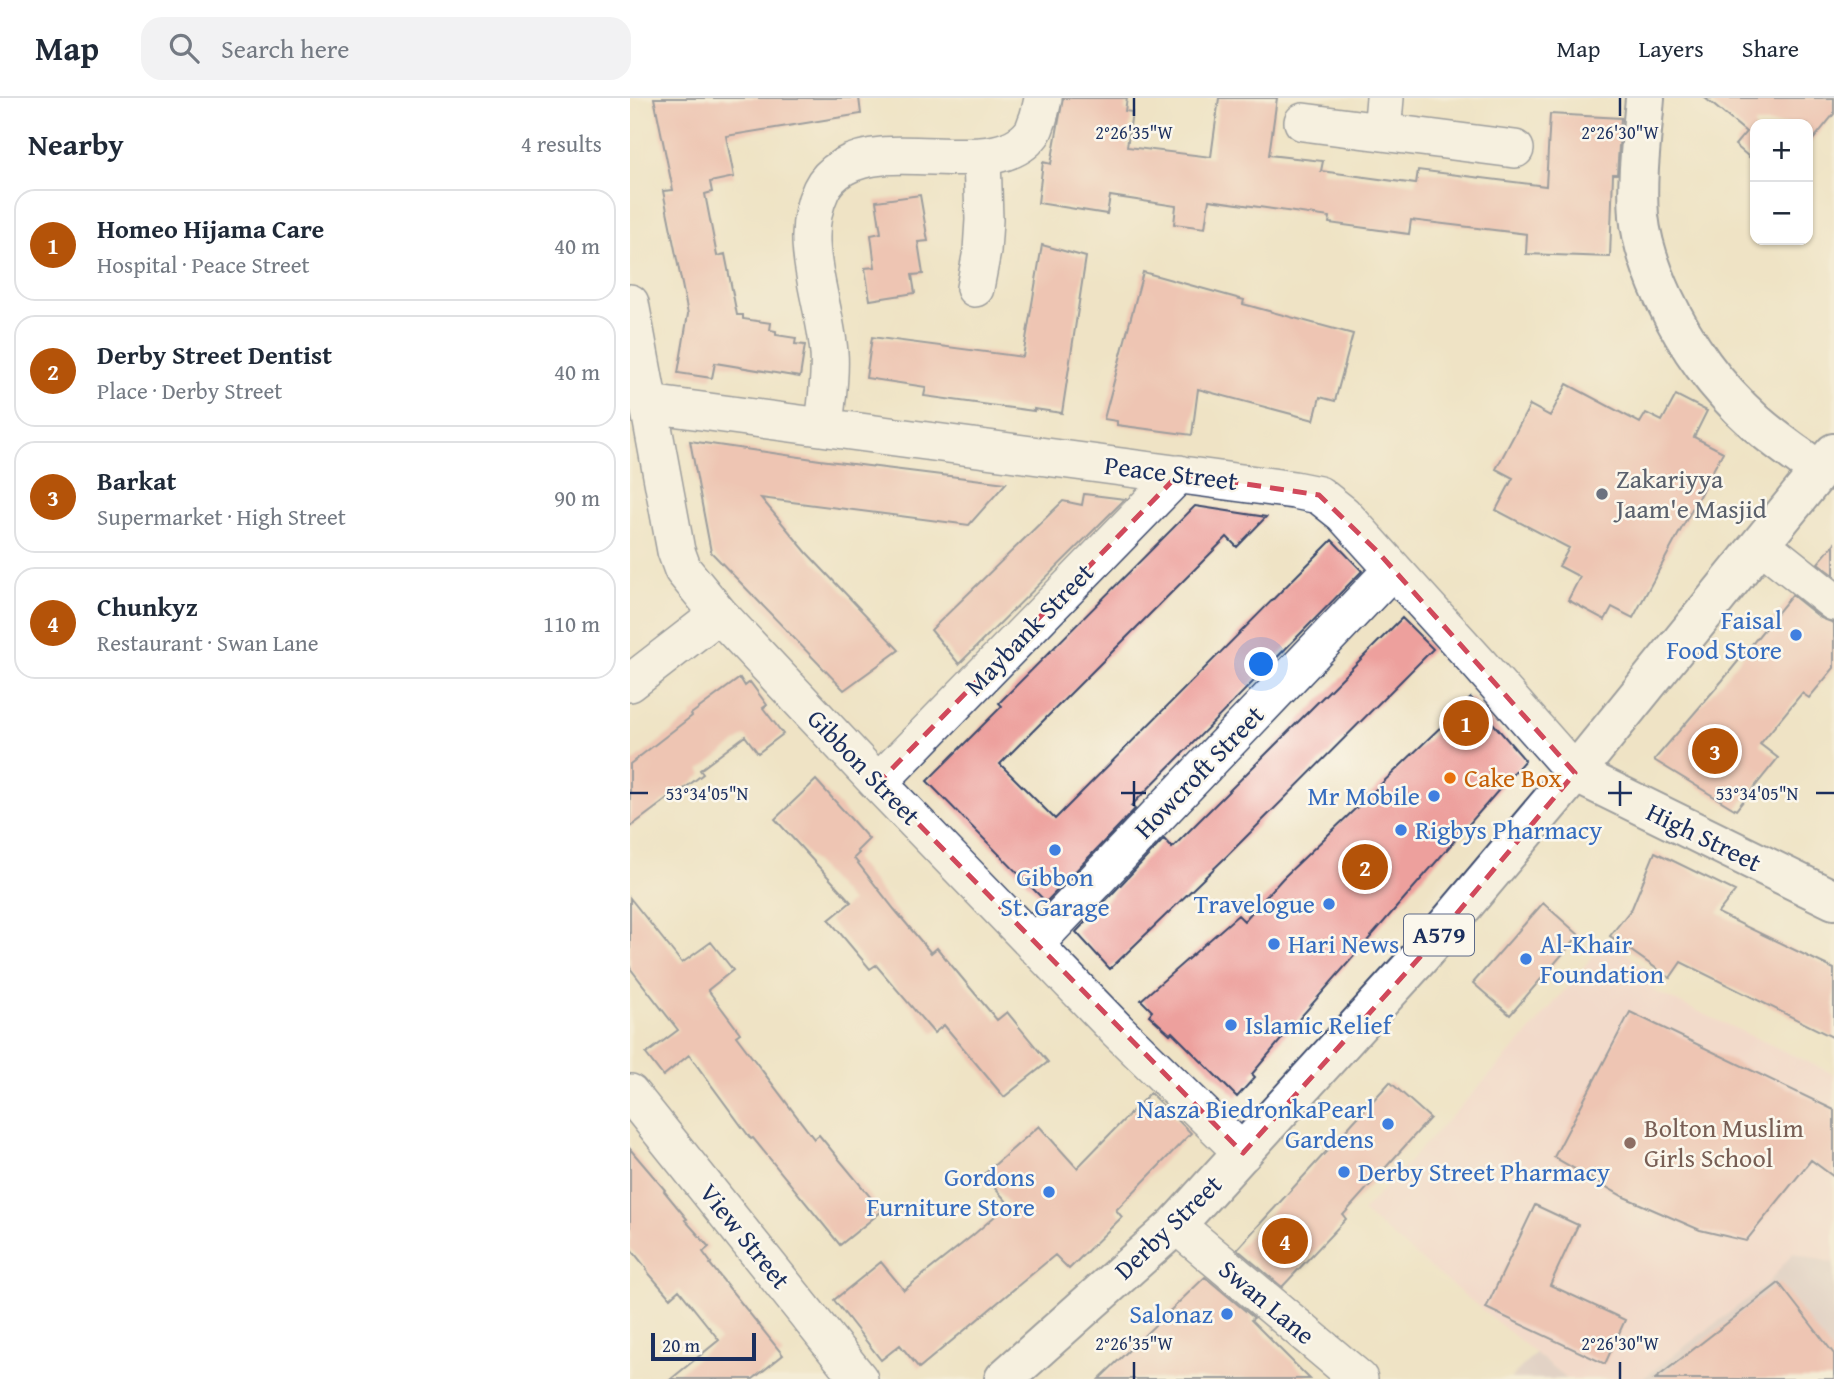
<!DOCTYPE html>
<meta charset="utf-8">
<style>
body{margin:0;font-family:"Gentium Book Plus",serif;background:#f2f2f3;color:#1f2937}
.controls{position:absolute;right:21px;top:21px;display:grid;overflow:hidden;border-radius:14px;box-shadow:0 2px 5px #0004}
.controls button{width:63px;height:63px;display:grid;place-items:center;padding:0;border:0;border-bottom:2px solid #e0e1e3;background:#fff;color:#1f2937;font:35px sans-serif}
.scale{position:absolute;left:21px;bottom:18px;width:105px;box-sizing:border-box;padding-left:7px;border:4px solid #1b2f5e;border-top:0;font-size:19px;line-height:24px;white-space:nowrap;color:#1b2f5e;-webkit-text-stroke:5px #fbf7ec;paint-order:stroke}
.you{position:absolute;left:632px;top:567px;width:24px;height:24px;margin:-18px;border:5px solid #fff;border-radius:50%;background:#1a73e8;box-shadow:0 0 0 10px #1a73e833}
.badge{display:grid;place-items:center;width:46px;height:46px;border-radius:50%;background:#b45309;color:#fff;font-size:23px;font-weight:700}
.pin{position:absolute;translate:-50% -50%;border:4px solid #fff;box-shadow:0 2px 7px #0006}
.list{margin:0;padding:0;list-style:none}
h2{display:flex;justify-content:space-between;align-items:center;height:91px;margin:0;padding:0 28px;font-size:30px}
h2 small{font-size:23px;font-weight:400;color:#747a83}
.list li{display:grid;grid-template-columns:46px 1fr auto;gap:21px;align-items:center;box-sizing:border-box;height:112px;margin:0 14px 14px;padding:0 14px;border:2px solid #e0e1e3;border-radius:21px}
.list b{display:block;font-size:26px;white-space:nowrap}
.list p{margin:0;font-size:23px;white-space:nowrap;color:#747a83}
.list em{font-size:23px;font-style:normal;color:#747a83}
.icon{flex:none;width:38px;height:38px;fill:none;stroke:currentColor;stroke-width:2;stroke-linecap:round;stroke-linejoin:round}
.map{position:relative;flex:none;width:1204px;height:1281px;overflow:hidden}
header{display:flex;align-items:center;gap:42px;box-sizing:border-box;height:98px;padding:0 35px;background:#fff;border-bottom:2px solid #e0e1e3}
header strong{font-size:33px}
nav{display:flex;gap:38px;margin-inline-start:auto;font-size:24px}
.search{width:490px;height:63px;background:#f2f2f3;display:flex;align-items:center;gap:18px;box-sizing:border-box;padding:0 24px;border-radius:21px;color:#747a83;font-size:26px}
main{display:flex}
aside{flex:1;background:#fff}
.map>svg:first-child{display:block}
.built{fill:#f7cfd1}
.industrial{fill:#d2bdc6}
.building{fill:#eda09d}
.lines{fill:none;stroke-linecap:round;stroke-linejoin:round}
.street-casing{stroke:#3b4a6d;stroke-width:40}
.secondary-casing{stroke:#3b4a6d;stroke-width:42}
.primary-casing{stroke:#3b4a6d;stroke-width:42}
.street{stroke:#fff;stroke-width:37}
.secondary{stroke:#fff;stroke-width:38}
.primary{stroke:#fff;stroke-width:38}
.marked{fill:none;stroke:#d1495b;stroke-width:5;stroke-dasharray:14 9;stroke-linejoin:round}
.ticks{fill:none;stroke:#1b2f5e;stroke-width:2.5}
.worship-dot{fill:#6b7280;stroke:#fbf7ec;stroke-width:2.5}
.shop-dot{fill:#3f7fe0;stroke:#fbf7ec;stroke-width:2.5}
.food-dot{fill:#e8710a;stroke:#fbf7ec;stroke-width:2.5}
.education-dot{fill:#8d6e63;stroke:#fbf7ec;stroke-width:2.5}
.labels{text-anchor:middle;stroke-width:5;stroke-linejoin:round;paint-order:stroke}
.shield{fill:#fbf7ec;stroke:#5e6b89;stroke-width:2}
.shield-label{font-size:24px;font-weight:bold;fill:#1b2f5e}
.street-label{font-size:26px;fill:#1b2f5e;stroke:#fbf7ec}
.worship-label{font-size:26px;fill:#5b616d;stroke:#fbf7ec;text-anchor:start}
.shop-label{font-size:26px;fill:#366cbe;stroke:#fbf7ec;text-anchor:end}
.food-label{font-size:26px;fill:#c56008;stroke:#fbf7ec;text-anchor:start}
.education-label{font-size:26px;fill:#785e54;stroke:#fbf7ec;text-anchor:start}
.ticks-label{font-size:18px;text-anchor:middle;fill:#1b2f5e;stroke:#fbf7ec;stroke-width:5;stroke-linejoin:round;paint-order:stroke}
</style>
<header>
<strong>Map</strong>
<div class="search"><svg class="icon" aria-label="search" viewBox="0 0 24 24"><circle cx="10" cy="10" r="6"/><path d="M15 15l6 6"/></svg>Search here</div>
<nav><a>Map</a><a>Layers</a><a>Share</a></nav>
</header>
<main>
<aside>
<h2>Nearby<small>4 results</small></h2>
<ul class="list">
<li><span class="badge">1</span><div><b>Homeo Hijama Care</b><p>Hospital · Peace Street</p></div><em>40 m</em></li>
<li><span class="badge">2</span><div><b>Derby Street Dentist</b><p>Place · Derby Street</p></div><em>40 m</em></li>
<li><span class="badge">3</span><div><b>Barkat</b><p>Supermarket · High Street</p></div><em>90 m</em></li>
<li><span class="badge">4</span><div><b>Chunkyz</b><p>Restaurant · Swan Lane</p></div><em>110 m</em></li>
</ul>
</aside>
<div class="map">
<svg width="1204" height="1281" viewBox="0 0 1204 1281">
<rect width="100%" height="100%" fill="#fbf7ec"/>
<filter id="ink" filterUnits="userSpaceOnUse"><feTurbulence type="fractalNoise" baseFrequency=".0143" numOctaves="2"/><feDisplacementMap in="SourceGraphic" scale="14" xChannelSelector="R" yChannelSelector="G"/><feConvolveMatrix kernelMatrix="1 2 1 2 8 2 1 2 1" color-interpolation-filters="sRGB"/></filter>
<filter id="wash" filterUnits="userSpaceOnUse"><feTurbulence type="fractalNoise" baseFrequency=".00686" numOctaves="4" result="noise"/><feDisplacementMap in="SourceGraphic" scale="28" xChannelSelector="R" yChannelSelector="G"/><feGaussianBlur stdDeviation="1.57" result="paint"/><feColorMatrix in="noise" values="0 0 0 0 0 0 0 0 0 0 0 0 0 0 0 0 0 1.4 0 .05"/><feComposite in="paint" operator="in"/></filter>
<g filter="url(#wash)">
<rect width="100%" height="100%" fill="#efe3c5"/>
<path class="built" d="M977,841L1031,882L1022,892L1204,976V1165L1163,1156L1136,1187L1012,1281H937L732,1114L897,937Z"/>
<path class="industrial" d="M1163,1155L1204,1165V1281H1012L1136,1187Z
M905,1255L937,1281H880Z"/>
<g id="blocks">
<path class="building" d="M24,0H229L231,16L96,38L104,79L80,84L82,94L75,96L87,158L95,156L107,217H113V221L141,225L140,232L146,233V237L166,240L165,246L175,247L170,279L85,265L82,280L48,275L58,216L33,93L43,92Z
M433,0H497L495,13L502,14L497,49L581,59L589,0H647L639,57L693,63L691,73L786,86L788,72L916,88L920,16L991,20L987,76H983L980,159L896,156L897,136L781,122L779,136L699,125L700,119L579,102L575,130L544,126L546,108L480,98L477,116L408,105L413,64L421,66Z
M1075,0H1204V16L1178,48V26H1125V64L1105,47L1116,34Z
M290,97L298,143L288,144L293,176L282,177L285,195L240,202L235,170L245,169L241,137L251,135L246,103Z
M412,147L456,159L432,315L404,311V313L294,298L296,289L236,280L242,239L393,259Z
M513,174L614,202L613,206L723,236L705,303L690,299L684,322L568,291L562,337L487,327V323L474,321Z
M937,286L1010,325L1016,315L1032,323L1046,297L1077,313L1064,339L1093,354L1003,520L982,509L975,522L938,502L950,479L929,468L939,450L866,412L883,380L866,371L900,307L920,318Z
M60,343L190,362L376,385L339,427L131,400L177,455L269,552L214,592L81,454Z
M454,396L495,401L329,566L301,532L433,403L452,407Z
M565,408L636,419L607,449L597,439L370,666L425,721L702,442L732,473L501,708L505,711L416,804L297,683L372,608L369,605Z
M1204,446V477L1188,465Z
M1162,497L1191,520L1204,525V570L1179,600L1172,595L1130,646L1148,660L1106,712L1024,662L1092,583Z
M772,520L803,551L597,758L480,871L446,834L534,741L542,750Z
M110,580L115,588L120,584L137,607L133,610L153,636L128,655L115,638L70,672L73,676L41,701L40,699L0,729V666L62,618L61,616Z
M841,600L895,662L649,944L622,976L625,979L607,999L542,934L540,936L519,917L522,913L511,902L608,817L614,823L653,780Z
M186,682L239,741L227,753L229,755L224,760L264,811L301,855L307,850L367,922L377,914L418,964L374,999L314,927L304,935L246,867L240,871L199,822L221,804L145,721Z
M1025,754L1105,793L1088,815L1204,871V940L1051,864L1040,880L980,838L1002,810Z
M0,800L52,865L81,844L103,872L78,892L110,935L106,938L184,1041L189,1037L252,1113L210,1147L123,1040L121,1041L59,957L33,978L16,956L48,932L0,870Z
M913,805L949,837L880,917L843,885Z
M1000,914L1204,1012V1079L1181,1062L1116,1143L1070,1132L994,1099L924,1059Z
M760,984L800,1020L713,1117L716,1121L652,1189L607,1151Z
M520,995L561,1035L486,1112L492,1119L439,1171L425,1157L289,1270L270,1247L251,1262L204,1202L251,1164L274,1192L342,1138L379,1106L353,1077L409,1028L447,1070Z
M0,1051L35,1092L34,1093L57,1121L55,1122L79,1149L73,1154L81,1165L80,1166L153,1257L123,1281H41L89,1242L49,1192L40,1200L16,1172L17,1171L0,1150Z
M905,1107L948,1127L920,1187L995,1222L975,1266L856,1210Z
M575,1179L624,1220L621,1222L680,1281H469Z
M1149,1185L1204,1256V1281H1025Z"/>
</g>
</g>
<g filter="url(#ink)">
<use href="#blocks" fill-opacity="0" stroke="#3b4a6d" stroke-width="2"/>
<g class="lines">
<g class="street-casing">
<path id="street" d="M673,24L885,51
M752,34L755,0
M345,190L352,153L354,122L352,59
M0,205L46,453L53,472L89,516L248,685L487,932L613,1055
M19,306L664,392L689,397L713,416L849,566L945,675
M194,329C196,305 201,279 199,255C195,201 166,144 191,92C196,81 203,75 213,69C265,38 367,83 402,35C405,31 406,25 408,21C410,14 412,7 413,0
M1131,446L1204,504
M0,585L89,516
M248,685L549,376
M404,847L763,471
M0,995L229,1281
M546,1127L729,1281"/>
</g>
<g class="secondary-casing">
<path id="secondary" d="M1015,0C1012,39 1006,79 1009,118C1012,147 1022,174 1034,200C1057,249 1085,288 1125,324C1145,342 1168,357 1189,373
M945,675L1204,802"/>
</g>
<g class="primary-casing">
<path id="primary" d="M374,1281L546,1127L791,858L945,675L1204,355"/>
</g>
<use href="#street" class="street"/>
<use href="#secondary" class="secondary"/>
<use href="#primary" class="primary"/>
</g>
</g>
<path d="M0 0H1204V1281H0ZM549,376L689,397L747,453L945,675L791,858L613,1055L248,685Z" fill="#efe3c5" fill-opacity=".55" fill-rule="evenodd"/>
<path class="marked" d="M549,376L689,397L747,453L945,675L791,858L613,1055L248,685Z"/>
<path class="ticks" d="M504,0V18M990,0V18M504,683V708M990,683V708M0,695H18M491,695H516M978,695H1002M1186,695H1204M504,1264V1281M990,1264V1281"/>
<circle class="worship-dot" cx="972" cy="396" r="7"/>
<g class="shop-dot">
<circle cx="1166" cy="537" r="7"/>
<circle cx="804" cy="698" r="7"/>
<circle cx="771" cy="732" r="7"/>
<circle cx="425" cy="752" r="7"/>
<circle cx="699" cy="806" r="7"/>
<circle cx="644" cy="846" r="7"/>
<circle cx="896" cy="861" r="7"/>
<circle cx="601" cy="927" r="7"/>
<circle cx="758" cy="1026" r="7"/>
<circle cx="714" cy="1074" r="7"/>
<circle cx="419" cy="1094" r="7"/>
<circle cx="597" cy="1216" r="7"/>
</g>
<circle class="food-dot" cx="820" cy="680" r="7"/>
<circle class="education-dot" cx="1000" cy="1045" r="7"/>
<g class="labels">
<rect class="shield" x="774" y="816.5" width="70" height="41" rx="5"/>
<g class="shield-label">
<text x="809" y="845">A579</text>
</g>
<g class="street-label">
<text transform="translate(541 375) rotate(7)" y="9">Peace Street</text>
<text transform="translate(399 531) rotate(-46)" y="9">Maybank Street</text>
<text transform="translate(234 669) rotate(46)" y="9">Gibbon Street</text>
<text transform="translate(569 674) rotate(-46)" y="9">Howcroft Street</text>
<text transform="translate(1074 739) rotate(26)" y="9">High Street</text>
<text transform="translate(538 1129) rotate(-44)" y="9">Derby Street</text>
<text transform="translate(115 1138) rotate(51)" y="9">View Street</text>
<text transform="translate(637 1204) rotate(40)" y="9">Swan Lane</text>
</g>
<g class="worship-label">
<text x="986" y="390">Zakariyya<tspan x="986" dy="30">Jaam'e Masjid</tspan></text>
</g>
<g class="shop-label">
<text x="1152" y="531">Faisal<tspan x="1152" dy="30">Food Store</tspan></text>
<text x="790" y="707">Mr Mobile</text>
<text x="785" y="741" text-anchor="start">Rigbys Pharmacy</text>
<text x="425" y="788" text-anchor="middle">Gibbon<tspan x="425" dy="30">St. Garage</tspan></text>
<text x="685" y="815">Travelogue</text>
<text x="658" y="855" text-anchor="start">Hari News</text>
<text x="910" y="855" text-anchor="start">Al-Khair<tspan x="910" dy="30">Foundation</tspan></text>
<text x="615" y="936" text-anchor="start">Islamic Relief</text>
<text x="744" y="1020">Nasza BiedronkaPearl<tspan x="744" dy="30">Gardens</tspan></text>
<text x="728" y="1083" text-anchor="start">Derby Street Pharmacy</text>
<text x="405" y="1088">Gordons<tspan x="405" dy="30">Furniture Store</tspan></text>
<text x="583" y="1225">Salonaz</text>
</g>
<g class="food-label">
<text x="834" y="689">Cake Box</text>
</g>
<g class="education-label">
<text x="1014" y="1039">Bolton Muslim<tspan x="1014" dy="30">Girls School</tspan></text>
</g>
</g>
<g class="ticks-label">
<text x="504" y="41">2°26'35"W</text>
<text x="990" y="41">2°26'30"W</text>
<text x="77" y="702">53°34'05"N</text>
<text x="1127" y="702">53°34'05"N</text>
<text x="504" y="1252">2°26'35"W</text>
<text x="990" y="1252">2°26'30"W</text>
</g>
</svg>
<div class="controls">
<button>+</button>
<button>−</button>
</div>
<div class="scale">20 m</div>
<div class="you"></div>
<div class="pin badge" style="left:836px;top:625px">1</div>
<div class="pin badge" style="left:735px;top:769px">2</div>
<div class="pin badge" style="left:1085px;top:653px">3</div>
<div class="pin badge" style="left:655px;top:1143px">4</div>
</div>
</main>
